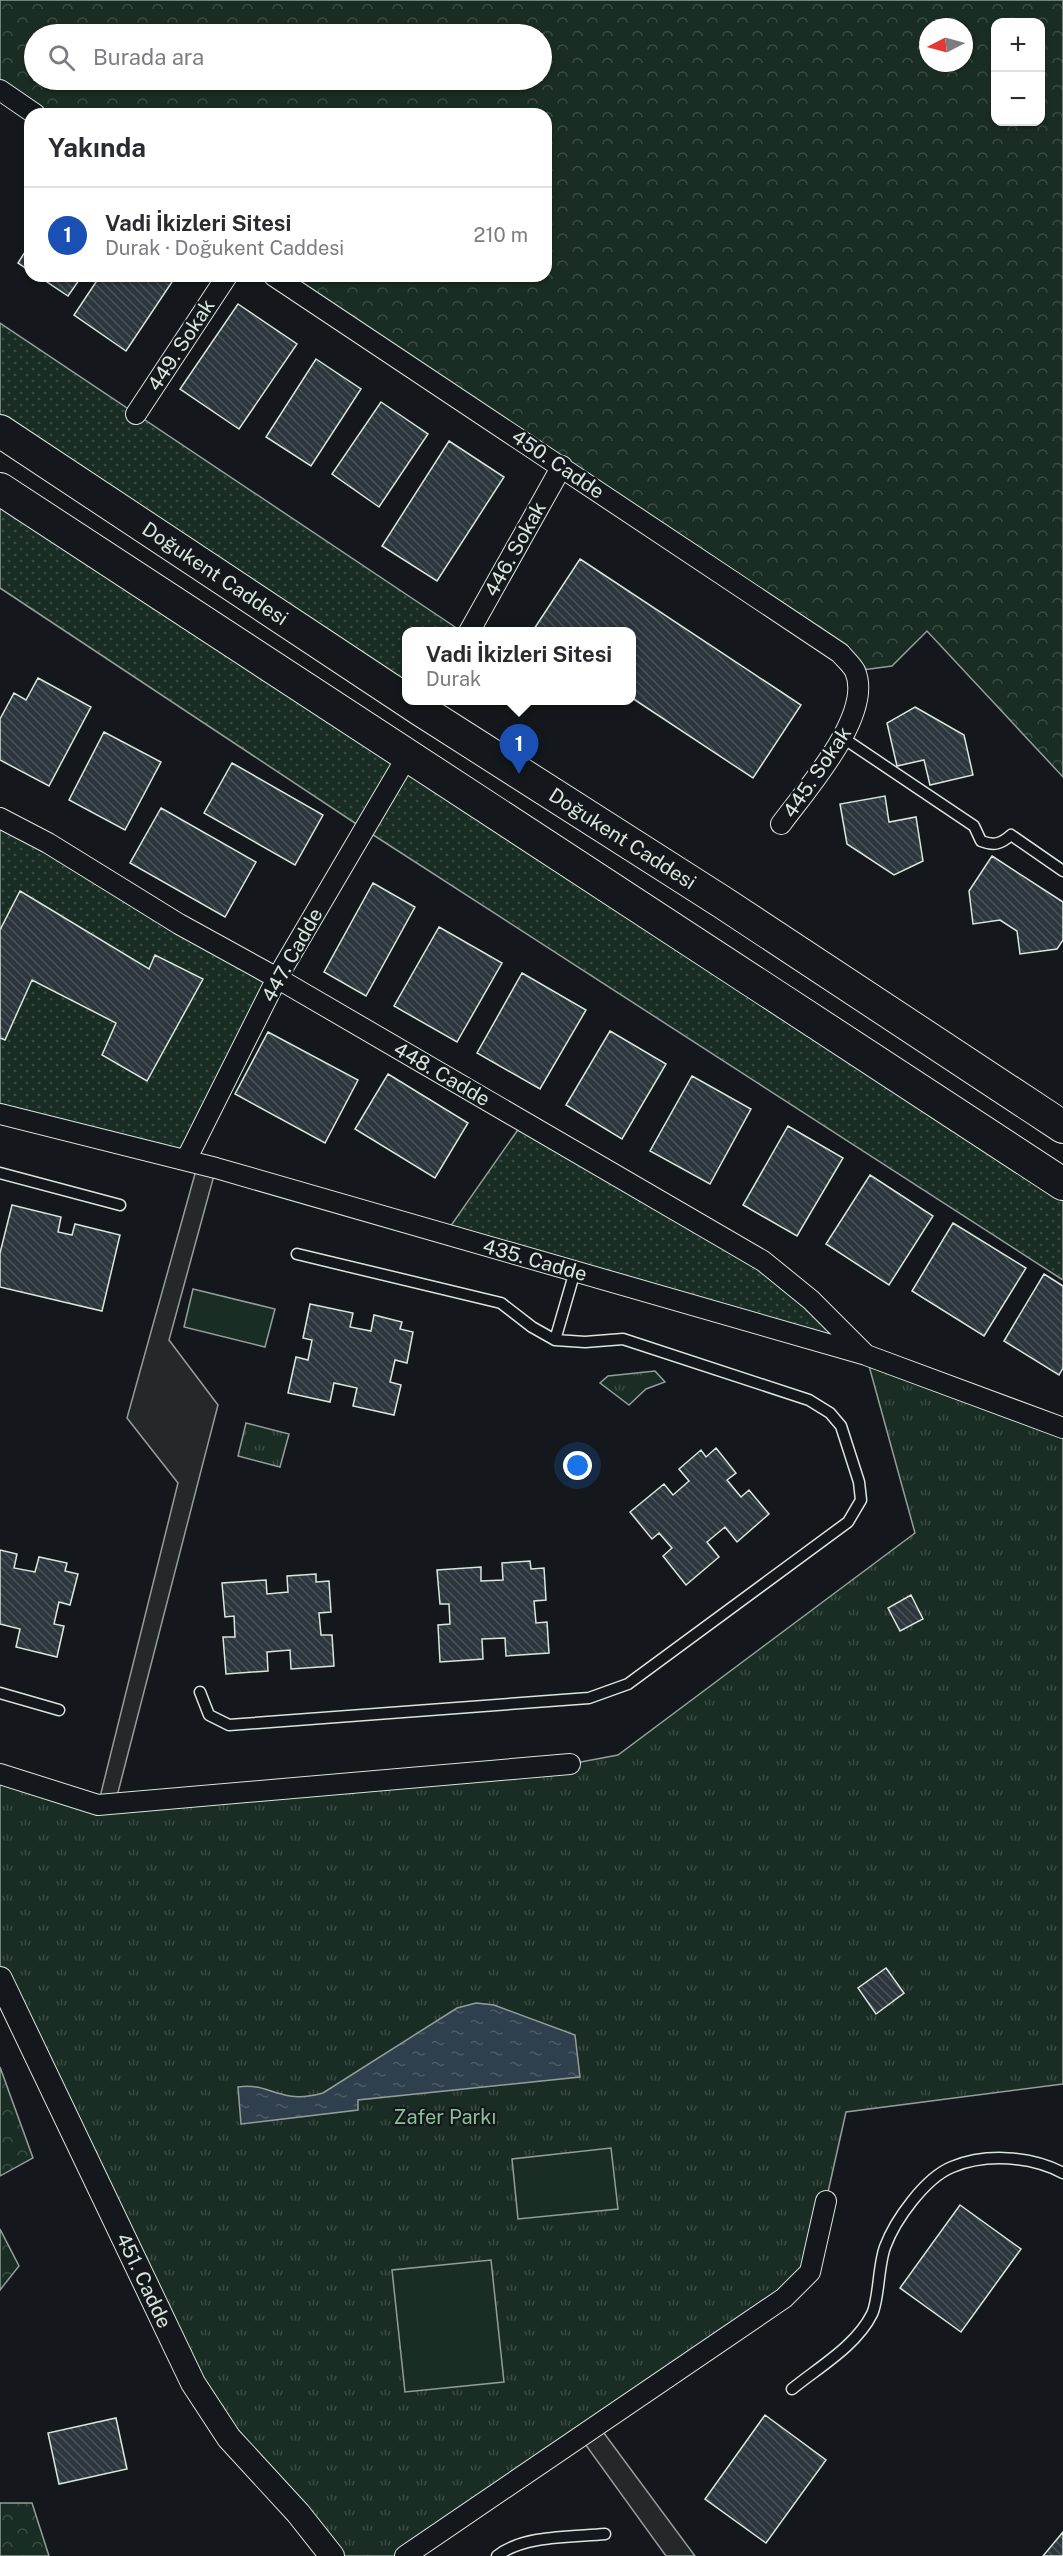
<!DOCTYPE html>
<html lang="tr">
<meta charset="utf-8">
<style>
body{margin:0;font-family:"Public Sans",sans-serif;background:#f2f2f3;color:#2b2b33}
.controls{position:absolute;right:18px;top:18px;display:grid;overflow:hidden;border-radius:12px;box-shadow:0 2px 4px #0004}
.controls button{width:54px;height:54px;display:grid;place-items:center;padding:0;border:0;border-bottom:2px solid #e1e1e2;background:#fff;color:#2b2b33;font:30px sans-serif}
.compass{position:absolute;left:919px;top:18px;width:54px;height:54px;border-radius:50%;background:#fff;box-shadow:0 2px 4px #0004;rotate:264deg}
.you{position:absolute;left:578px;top:1466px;width:21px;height:21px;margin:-15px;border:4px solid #fff;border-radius:50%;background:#1a73e8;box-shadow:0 0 0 9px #1a73e833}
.badge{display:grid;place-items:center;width:39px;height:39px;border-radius:50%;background:#8a6a3f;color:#fff;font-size:20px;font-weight:700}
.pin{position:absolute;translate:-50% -50px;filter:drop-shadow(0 2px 3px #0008)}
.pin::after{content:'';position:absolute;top:32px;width:21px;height:18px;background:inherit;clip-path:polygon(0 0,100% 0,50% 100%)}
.popup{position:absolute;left:402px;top:627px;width:234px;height:78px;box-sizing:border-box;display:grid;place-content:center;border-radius:12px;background:#fff;filter:drop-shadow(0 2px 4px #0005);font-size:20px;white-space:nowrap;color:#7c7c81}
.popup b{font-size:22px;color:#2b2b33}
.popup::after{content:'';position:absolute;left:50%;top:100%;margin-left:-12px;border:12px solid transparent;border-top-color:#fff}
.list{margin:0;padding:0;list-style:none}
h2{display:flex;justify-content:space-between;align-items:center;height:78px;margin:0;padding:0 24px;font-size:26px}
h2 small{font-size:20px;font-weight:400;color:#7c7c81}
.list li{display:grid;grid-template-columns:39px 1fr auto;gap:18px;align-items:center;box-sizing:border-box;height:96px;padding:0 24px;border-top:2px solid #e1e1e2}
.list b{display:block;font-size:22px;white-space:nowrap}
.list p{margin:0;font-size:20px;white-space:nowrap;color:#7c7c81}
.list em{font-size:20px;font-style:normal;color:#7c7c81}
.icon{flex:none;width:33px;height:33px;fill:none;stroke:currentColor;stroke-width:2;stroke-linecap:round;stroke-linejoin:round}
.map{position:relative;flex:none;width:1063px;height:2556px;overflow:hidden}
.search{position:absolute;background:#fff;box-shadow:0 2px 4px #0004;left:24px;top:24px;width:528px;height:66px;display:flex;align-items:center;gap:15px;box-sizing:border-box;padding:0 21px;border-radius:33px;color:#7c7c81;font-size:22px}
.panel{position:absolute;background:#fff;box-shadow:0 2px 4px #0004;left:24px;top:108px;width:528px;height:174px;border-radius:18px}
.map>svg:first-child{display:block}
.grass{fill:url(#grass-dots);stroke:#939e99;stroke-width:1.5}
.forest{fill:url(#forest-crowns);stroke:#939e99;stroke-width:1.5;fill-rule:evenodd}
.park{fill:url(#park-tufts);stroke:#939e99;stroke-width:1.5}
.pitch{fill:#1a2d24;stroke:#939e99;stroke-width:1.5}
.parking{fill:#24282b;stroke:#939e99;stroke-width:1.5}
.water{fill:url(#water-ripples);stroke:#939e99;stroke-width:1.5}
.building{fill:url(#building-back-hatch);stroke:#d8e6dc;stroke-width:1.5}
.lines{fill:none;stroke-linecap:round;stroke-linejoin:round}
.service-casing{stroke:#d8e6dc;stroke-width:13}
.minor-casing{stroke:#d8e6dc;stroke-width:22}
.tertiary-casing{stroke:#d8e6dc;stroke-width:26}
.primary-casing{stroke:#d8e6dc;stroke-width:34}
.service{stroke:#14181c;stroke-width:10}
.minor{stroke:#14181c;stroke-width:20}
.tertiary{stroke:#14181c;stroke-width:24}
.primary{stroke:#14181c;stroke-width:32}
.labels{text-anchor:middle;stroke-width:4.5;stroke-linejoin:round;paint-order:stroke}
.street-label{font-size:20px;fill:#d8e6dc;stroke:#14181c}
.park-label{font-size:20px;fill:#8ac095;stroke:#14181c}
</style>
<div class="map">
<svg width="1063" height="2556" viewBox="0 0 1063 2556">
<defs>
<pattern id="grass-dots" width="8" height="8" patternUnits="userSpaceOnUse" patternTransform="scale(1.5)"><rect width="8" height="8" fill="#1a2d24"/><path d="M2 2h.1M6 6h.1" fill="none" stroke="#3b4b43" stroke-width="1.8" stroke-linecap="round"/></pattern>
<pattern id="forest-crowns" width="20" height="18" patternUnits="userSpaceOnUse" patternTransform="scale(1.5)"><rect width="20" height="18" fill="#1a2d24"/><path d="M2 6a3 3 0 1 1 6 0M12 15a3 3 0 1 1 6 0" fill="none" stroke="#3b4b43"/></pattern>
<pattern id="park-tufts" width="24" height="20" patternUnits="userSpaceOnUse" patternTransform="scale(1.5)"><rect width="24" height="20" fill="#1a2d24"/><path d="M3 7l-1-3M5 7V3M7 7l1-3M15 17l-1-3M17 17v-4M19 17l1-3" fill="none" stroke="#3b4b43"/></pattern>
<pattern id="water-ripples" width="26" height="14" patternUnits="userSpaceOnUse" patternTransform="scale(1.5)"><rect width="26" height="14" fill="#2f3f4d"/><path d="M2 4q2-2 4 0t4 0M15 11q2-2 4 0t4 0" fill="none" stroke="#4c5b66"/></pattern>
<pattern id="building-back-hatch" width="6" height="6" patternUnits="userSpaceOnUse" patternTransform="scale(1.5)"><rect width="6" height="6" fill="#2c363c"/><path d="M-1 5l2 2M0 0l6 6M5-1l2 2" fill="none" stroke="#4a5358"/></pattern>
</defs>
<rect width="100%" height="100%" fill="#14181c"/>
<path class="grass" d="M0,323L461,631L406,632V700L0,431Z
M0,492L1063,1189V1280L364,829L0,588Z
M0,818L277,978L186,1160L0,1114Z
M524,1121L763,1261L866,1355L445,1234Z"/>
<path class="forest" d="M0,0H1063V777L927,631L892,666L855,671L274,276H546V114H35L0,90ZM996,22H1040V122H996ZM928,27H964V63H928ZM34,34H542V80H34Z
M0,2067L33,2158L0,2176Z
M0,2229L19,2266L0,2290Z
M0,2503H32L49,2556H0Z"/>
<path class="park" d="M866,1355L1063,1428V2084L846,2112L810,2272L405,2556H332L229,2438L0,1979V1774L98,1805L570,1764L618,1755L915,1533Z
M655,1371L665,1382L646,1389L629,1405L600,1383L608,1376Z
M246,1423L289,1434L280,1467L238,1456Z"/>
<path class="pitch" d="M193,1289L275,1309L265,1347L184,1327Z
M611,2148L618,2209L518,2219L512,2159Z
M491,2260L504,2382L405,2392L392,2270Z"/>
<path class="parking" d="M198,1163L216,1168L169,1340L218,1405L115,1804L98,1805L178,1483L127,1418Z
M598,2425L695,2556H666L580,2437Z"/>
<path class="water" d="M476,2003L494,2005L575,2035L580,2077L358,2100V2110L241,2124L238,2087C261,2084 268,2092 290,2096C301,2098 312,2096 323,2093L457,2008Z"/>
<path class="building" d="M30,244V271L18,263Z
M38,276H82L68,296Z
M100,276H176L126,351L74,315Z
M238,304L297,344L239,429L180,389Z
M316,359L361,389L311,466L266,437Z
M381,402L428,434L379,507L332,474Z
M449,441L504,477L437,581L382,546Z
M580,559L801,705L753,778L632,698V632H532Z
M38,678L91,707L49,786L0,760V719L14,693L26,700Z
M915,707L964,735L973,775L930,785L924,760L897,766L887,723Z
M104,732L161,762L125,830L69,800Z
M232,763L323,815L295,865L204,813Z
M885,796L889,822L916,817L923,861L894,875L847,844L840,804Z
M161,808L256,862L225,917L130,863Z
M992,856L1063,902V940L1057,949L1020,954L1017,931L1000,920L973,924L969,891Z
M373,883L415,907L366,996L324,972Z
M20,891L149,969L155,955L203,979L147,1081L102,1055L116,1023L32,980L5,1040L0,1038V930Z
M439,927L502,963L457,1042L394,1006Z
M522,973L586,1010L540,1089L477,1053Z
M610,1031L666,1064L622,1139L566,1105Z
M268,1032L358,1080L325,1143L235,1094Z
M388,1074L468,1123L435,1178L355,1129Z
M692,1076L751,1109L710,1184L650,1151Z
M788,1126L843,1158L797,1236L743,1205Z
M870,1175L933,1216L889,1285L826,1244Z
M12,1205L61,1217L58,1232L72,1235L75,1224L120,1235L102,1311L0,1287V1253Z
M953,1223L1026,1268L984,1336L912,1291Z
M1044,1274L1063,1286V1368L1059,1375L1004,1341Z
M310,1304L353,1313L350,1327L371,1331L374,1315L402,1322L400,1329L413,1332L407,1363L395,1360L390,1382L401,1385L394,1415L353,1406L357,1388L334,1383L330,1402L288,1393L296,1357L308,1360L312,1340L303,1338Z
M716,1448L736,1473L727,1480L741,1497L749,1490L769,1514L737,1542L725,1527L707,1542L719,1557L686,1585L663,1556L672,1548L659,1533L652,1539L630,1512L664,1484L673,1495L689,1481L679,1469L701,1450L706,1457Z
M0,1550L17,1554L14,1568L35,1572L39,1557L67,1563L65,1571L78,1574L70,1605L59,1602L54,1624L64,1626L57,1657L16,1647L20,1629L0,1624Z
M530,1561L531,1569L544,1568L546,1600L534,1601L536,1623L547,1622L549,1653L506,1656L505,1638L482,1639L483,1659L440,1662L438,1625L450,1624L449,1604H440L437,1570L481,1567V1581L503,1580L502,1563Z
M316,1574V1582L329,1581L331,1612L319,1613L321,1635H332L334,1666L291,1669L290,1650L267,1652L268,1671L226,1674L223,1637H235L234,1616L225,1617L222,1583L266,1580L267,1594L288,1592L287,1576Z
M911,1595L923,1619L900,1631L888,1608Z
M886,1968L904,1993L876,2014L858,1988Z
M960,2205L1021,2249L961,2332L900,2288Z
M765,2415L826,2460L766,2543L705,2499Z
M116,2418L127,2469L59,2484L48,2433Z
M1063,2532V2556H1043Z"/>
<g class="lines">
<g class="service-casing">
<path id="service" d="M843,738L974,826L981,841C994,846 1001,844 1011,835L1063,871
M0,1173L120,1205
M555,1340L575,1271
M200,1692L209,1715L229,1725L589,1698L628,1684L848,1522L861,1500L859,1482L841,1426L830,1413L809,1400L623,1339L585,1342L555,1340L532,1327L501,1303L297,1254
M0,1693L59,1710
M792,2389C819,2367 856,2346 872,2314C879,2300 878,2266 885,2247C895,2220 925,2178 952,2167C986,2153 1031,2156 1063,2173
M497,2556C523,2535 572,2537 605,2534"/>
</g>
<g class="minor-casing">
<path id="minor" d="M0,90L35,114
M274,276L840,653C845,659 852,665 855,671C874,714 806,790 781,824
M136,414L227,276
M469,632L562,466
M0,818L48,843L179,924L277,978L763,1261L811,1300L865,1354
M0,1114L216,1168L866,1355L1063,1428
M186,1160L277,978L408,755
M0,1774L98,1805L570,1764
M405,2556L784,2298L810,2272L826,2201"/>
</g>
<g class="tertiary-casing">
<g id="tertiary">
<path id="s1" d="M0,1979L193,2383L229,2438L298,2513L332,2556"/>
</g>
</g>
<g class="primary-casing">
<g id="primary">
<path id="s2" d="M0,431L421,710L722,902L1063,1127"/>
<path d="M0,489L1063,1184"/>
</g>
</g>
<use href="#service" class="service"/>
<use href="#minor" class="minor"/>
<use href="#tertiary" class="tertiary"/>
<use href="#primary" class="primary"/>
</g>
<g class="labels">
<g class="street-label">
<text transform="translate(181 345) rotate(-57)" y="7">449. Sokak</text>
<text transform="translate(558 464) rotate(34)" y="7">450. Cadde</text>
<text transform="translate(515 549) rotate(-61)" y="7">446. Sokak</text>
<text dy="7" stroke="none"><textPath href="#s2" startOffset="258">Doğukent Caddesi</textPath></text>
<text transform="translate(817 772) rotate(-56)" y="7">445. Sokak</text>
<text dy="7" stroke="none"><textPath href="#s2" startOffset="744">Doğukent Caddesi</textPath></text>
<text transform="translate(292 955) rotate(-61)" y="7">447. Cadde</text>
<text transform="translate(442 1074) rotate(30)" y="7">448. Cadde</text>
<text transform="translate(535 1260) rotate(16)" y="7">435. Cadde</text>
<text dy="7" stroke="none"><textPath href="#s1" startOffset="334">451. Cadde</textPath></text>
</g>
<g class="park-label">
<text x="445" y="2124">Zafer Parkı</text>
</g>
</g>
</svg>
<div class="controls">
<button>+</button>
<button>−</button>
</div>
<svg class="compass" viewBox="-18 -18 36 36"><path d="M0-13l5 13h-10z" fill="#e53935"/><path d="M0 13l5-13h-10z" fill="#7c7c81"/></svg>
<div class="you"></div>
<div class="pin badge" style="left:519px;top:774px;background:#1a4fb4">1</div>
<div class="popup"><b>Vadi İkizleri Sitesi</b>Durak</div>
<div class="search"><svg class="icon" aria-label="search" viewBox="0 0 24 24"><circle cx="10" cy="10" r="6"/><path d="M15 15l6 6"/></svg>Burada ara</div>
<section class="panel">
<h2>Yakında<small></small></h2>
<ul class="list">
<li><span class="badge" style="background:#1a4fb4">1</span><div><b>Vadi İkizleri Sitesi</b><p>Durak · Doğukent Caddesi</p></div><em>210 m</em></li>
</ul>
</section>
</div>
